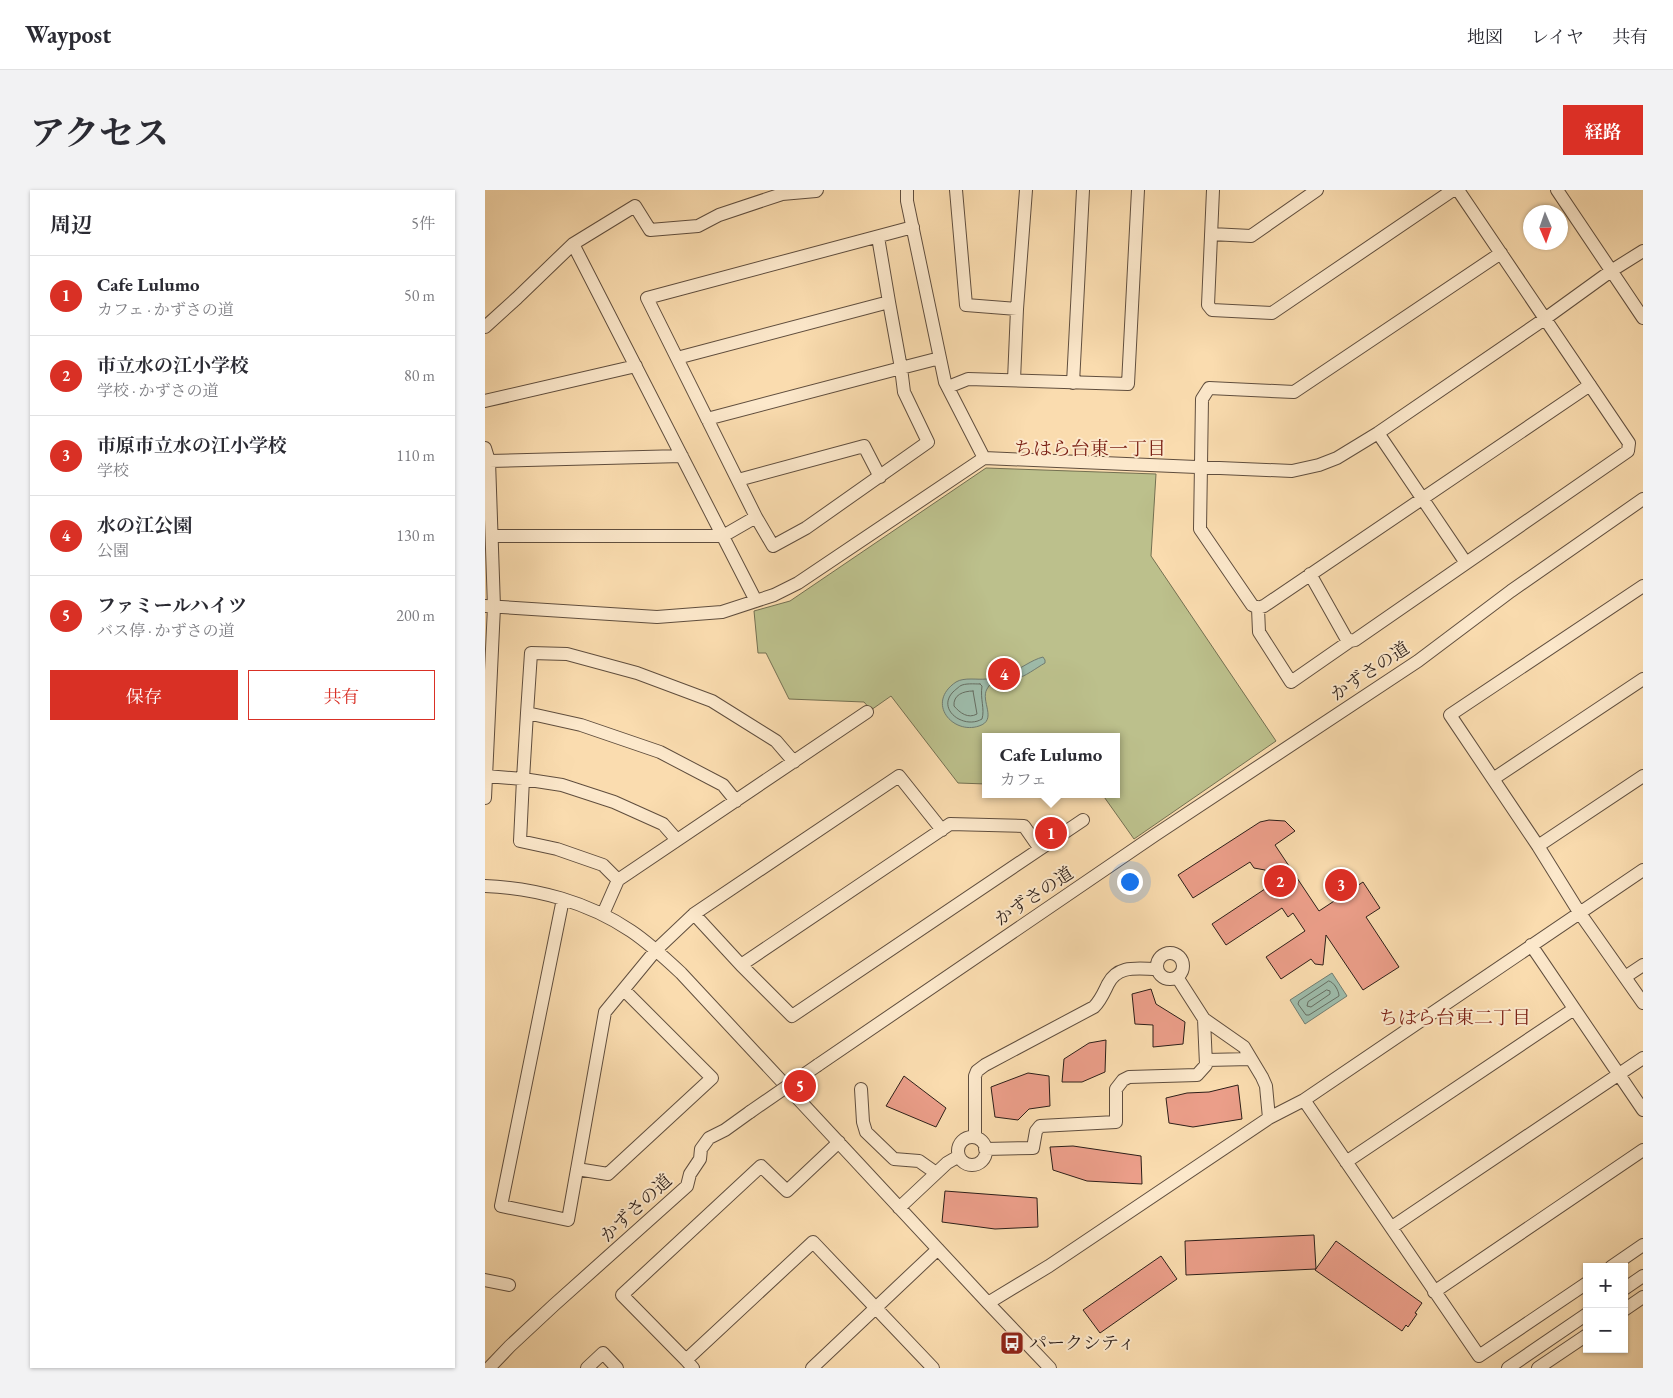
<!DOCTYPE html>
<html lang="ja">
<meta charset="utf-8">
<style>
body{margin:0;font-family:"EB Garamond","Noto Serif JP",serif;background:#f2f2f3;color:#2b2b33}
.controls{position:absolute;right:15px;bottom:15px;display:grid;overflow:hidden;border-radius:0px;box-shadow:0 1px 4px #0004}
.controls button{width:45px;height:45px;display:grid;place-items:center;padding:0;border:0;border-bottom:1px solid #e1e1e2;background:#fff;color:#2b2b33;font:25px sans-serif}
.compass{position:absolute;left:1038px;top:15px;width:45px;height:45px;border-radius:50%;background:#fff;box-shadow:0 1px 4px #0004;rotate:178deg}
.you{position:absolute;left:644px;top:691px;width:18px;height:18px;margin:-12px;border:4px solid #fff;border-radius:50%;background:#1a73e8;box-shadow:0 0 0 8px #1a73e833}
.badge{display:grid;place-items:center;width:32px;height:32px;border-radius:50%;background:#d93025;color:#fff;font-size:16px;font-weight:700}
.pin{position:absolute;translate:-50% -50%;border:2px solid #fff;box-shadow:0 1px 5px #0006}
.popup{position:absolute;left:497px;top:543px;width:138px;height:65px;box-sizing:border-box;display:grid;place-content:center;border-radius:0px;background:#fff;filter:drop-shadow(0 1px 4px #0005);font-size:16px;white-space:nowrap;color:#7c7c81}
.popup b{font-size:19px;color:#2b2b33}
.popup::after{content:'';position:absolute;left:50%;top:100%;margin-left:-10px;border:10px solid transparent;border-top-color:#fff}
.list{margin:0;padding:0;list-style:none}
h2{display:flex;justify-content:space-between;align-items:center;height:65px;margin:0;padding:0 20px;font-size:21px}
h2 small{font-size:16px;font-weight:400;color:#7c7c81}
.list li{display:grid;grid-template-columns:32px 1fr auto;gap:15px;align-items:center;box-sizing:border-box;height:80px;padding:0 20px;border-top:1px solid #e1e1e2}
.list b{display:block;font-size:19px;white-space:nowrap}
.list p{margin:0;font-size:16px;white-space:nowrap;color:#7c7c81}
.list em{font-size:16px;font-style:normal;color:#7c7c81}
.actions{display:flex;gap:10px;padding:15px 20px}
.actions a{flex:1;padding:11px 0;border:1px solid #d93025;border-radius:0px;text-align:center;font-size:18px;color:#d93025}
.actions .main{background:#d93025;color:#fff}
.map{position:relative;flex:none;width:1158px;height:1178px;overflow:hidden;border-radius:0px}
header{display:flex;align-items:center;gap:30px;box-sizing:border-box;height:70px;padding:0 25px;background:#fff;border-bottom:1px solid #e1e1e2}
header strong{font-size:24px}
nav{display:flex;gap:28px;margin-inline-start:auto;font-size:18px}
.intro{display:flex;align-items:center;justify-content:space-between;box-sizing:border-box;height:120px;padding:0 30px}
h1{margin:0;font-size:35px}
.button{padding:12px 22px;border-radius:0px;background:#d93025;color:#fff;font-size:18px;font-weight:700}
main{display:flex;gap:30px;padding:0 30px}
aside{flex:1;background:#fff;border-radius:0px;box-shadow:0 1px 4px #0004}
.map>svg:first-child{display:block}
.green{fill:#bcc08c;stroke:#747052}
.water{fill:#9ebcab;stroke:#717d71}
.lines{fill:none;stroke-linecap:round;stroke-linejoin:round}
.shore{stroke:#666e62;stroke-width:1}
.building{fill:#eb9e89;stroke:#2d1f19}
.minor-casing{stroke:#604e3e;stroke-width:14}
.minor{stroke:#fce8cb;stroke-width:12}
.minor-bridge-casing{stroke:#604e3e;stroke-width:14;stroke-linecap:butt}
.minor-bridge{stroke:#fce8cb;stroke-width:12}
.labels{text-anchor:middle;stroke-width:4;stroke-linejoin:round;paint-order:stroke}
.street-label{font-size:18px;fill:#2d1f19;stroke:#fce8cb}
.poi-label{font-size:18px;fill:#2d1f19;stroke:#fce8cb;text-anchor:start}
.neighbourhood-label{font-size:19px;fill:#7a1f14;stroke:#fce8cb}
</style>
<header>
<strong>Waypost</strong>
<nav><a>地図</a><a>レイヤ</a><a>共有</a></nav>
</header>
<div class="intro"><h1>アクセス</h1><a class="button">経路</a></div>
<main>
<aside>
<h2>周辺<small>5件</small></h2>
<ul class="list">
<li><span class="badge">1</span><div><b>Cafe Lulumo</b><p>カフェ · かずさの道</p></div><em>50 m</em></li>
<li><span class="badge">2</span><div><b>市立水の江小学校</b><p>学校 · かずさの道</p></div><em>80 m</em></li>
<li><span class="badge">3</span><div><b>市原市立水の江小学校</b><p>学校</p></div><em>110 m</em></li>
<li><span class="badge">4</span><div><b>水の江公園</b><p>公園</p></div><em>130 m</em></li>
<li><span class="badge">5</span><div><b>ファミールハイツ</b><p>バス停 · かずさの道</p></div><em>200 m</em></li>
</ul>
<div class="actions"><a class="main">保存</a><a>共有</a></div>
</aside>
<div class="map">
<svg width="1158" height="1178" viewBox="0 0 1158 1178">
<rect width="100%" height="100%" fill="#fadcaf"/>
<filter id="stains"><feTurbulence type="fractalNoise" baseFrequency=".004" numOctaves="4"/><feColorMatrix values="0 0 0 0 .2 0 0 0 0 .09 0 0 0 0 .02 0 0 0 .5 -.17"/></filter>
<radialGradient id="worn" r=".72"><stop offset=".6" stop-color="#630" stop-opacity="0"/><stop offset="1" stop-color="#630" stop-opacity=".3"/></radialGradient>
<path class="green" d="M501,278L671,284L666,366L791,551L649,649L617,604H631V547H501V594L473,593L406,506L386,520L379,512L304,509L281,463H273L269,421L305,411Z"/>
<path class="water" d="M558,467L560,470V473C551,478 540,487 530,489C520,492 507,488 502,499C495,511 513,530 494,536C468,545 440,513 471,492C479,487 493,490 501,489C505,488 509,486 512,485C516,484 520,484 524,483C536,479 546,470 558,467Z
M847,783L862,806L820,834L805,810Z"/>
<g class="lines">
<path class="shore" d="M495,494L497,496C495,509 500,519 497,529C479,540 450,519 469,501C469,501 475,496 475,496C480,493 489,494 495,494Z
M488,501L492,524C483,529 475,523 469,516C468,505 478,501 488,501Z
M844,791C849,792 854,801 854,806L824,825H821L813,814L814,811Z
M842,800L845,801V804L826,817L822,816L823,812Z"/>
</g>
<path class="building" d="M784,630L800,631L810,641L790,655L834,721L878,692L895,718L881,727L914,777L878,800L841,745L838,775L830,774L826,769L796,789L781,767L820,741L808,723L803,727L797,718L741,755L727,734L789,693L780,680L769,678L765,672L708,708L693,685L775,632Z
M666,799L671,814L700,832L698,854L668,857V835L650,834L647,804Z
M621,850L620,882L597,892H577L579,869L604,853Z
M543,883L564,886L565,916L544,919L533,930L510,927L506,897Z
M419,886L461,918L451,937L401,916Z
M753,895L757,929L708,937L684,933L681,908L702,903L724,902Z
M588,956L656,966L657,994L602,991L568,980L565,957Z
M460,1001L552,1008L553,1037L510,1039L457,1032Z
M829,1045L831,1079L701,1085L700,1051Z
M851,1051L937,1113L930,1123L932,1124L923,1137L921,1135L917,1141L830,1080Z
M676,1066L692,1089L615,1143L598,1120Z"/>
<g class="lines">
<g class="minor-casing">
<path id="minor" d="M422,0V11L460,192L499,268
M471,0L481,115L532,119
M728,0L723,115L727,120L787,123L968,0
M1072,0L1158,128
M726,44L766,46L832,0
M88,54L271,411
M1016,63L809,202L724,198L717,209L715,339L767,415L773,418L779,416L1105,195
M0,137L32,108L88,54L150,16L165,40L213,36L234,25L297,4L331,1L332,0
M192,168L404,112L393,47
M529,190L532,119L541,0
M588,193L598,0
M463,197L483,189L643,194L653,0
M0,211L151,176
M222,229L416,178L404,112
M893,243L981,373
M0,258L4,271L9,417L0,608
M4,271L197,266
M253,290L379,256L395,287
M271,327L288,356L321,338L443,252L419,202L416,178L455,168
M8,346H238L271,327L162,108L428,37
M825,384L861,448L865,451L870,450L1143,261L1144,253L973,0
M1158,396L965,525L1053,656L1094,722L1158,813
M0,416L172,427L237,422L289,405L313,393L499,268L807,281L834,275L852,268L893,243L1061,128L1126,81L1158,61
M773,418L774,442L806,492L865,451
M42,523L38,589L77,595L129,612L178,634L192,650
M1,586L38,589L35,651L72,659L118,675L133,690L118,724
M1008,589L1158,489
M251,611L238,595L175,562L96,535L42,523L46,463L82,464L152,483L227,511L291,551L309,572
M1053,656L1158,586
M133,690L382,522
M0,696C51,698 103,712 146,741C164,753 180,768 196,783L503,1113L565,1178
M78,709L16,1016L83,1030L120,822L171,760L209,724L414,586L457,640
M209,724L256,775L465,634L539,636L555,659
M1046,755L1158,920
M672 776a13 13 0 1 1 26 0a13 13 0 1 1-26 0Z
M256,775L307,826L598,630
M692,787L719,829L759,857L777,887L781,896L784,928
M1140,787L1158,775
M721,870L766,869
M333,875L670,645L933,471L1026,401L1158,309
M376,899L378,932L381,942L409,969L434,971L451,983
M819,910L994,1166L1102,1093
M490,947V886L492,881L500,875L609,817C616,810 619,802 623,794C633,774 654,779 672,779
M473 961a14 14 0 1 1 28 0a14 14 0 1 1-28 0Z
M500,959L548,958L551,941L555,936L631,932V899L638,890L644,887L712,885L721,875L719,829
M861,972L1089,819
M92,979L123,984L227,888L139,800
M414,1018L462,973L474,966
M907,1037L1158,868
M1126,1077L1158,1055
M0,1090L24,1095
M1139,1099L1158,1086
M949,1102L1158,960
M503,1113L564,1076L784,928L819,910L1158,680
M1139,1120L1158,1107
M201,1170L137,1105L276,976L302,1001L354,952
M4,1178L25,1156L69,1115L202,996L205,984L215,969L216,959L224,948L240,940L265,922
M102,1178L118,1163L132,1178
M208,1178L201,1170L328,1052L448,1178
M327,1178L453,1059
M1023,1178L1102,1124
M1053,1178L1102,1145"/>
</g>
<use href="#minor" class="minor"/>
<g class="minor-bridge-casing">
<path id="minor-bridge" d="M265,922L333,875"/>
</g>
<use href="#minor-bridge" class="minor-bridge"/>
</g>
<defs>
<g id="bus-square" transform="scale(1.25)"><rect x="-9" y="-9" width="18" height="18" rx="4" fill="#8f2418" stroke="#fce8cb"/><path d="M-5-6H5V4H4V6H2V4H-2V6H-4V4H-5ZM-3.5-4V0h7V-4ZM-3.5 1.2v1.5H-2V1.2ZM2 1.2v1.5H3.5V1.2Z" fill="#fff"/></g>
</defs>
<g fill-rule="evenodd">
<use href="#bus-square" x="527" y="1153"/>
</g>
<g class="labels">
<g class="street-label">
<text transform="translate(885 481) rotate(-34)" y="6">かずさの道</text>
<text transform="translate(549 706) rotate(-34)" y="6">かずさの道</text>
<text transform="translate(151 1018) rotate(-43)" y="6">かずさの道</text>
</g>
<g class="poi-label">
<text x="544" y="1159">パークシティ</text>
</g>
<g class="neighbourhood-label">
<text x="605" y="265">ちはら台東一丁目</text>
<text x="970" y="834">ちはら台東二丁目</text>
</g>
</g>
<rect width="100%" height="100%" filter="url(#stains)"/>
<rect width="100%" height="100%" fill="url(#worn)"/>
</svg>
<div class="controls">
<button>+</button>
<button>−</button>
</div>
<svg class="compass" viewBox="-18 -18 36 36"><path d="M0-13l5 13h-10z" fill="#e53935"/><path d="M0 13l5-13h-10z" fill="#7c7c81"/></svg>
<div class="you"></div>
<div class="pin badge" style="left:566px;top:643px">1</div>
<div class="popup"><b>Cafe Lulumo</b>カフェ</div>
<div class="pin badge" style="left:795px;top:691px">2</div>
<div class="pin badge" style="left:856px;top:695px">3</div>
<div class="pin badge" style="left:519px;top:484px">4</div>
<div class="pin badge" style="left:315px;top:896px">5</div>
</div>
</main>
